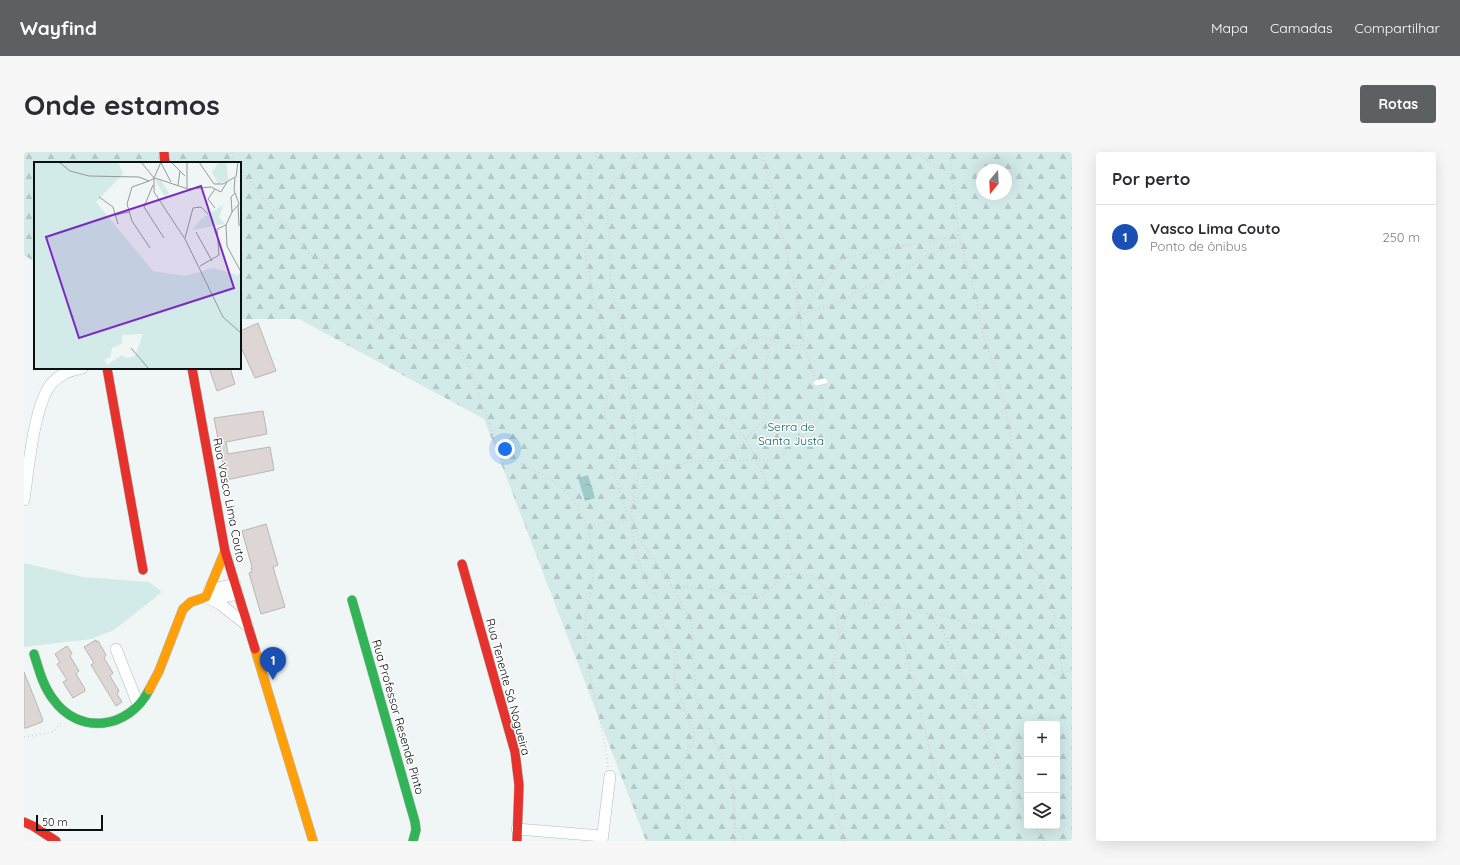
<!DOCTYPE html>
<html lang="pt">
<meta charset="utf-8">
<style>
body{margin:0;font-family:Quicksand,sans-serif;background:#f7f7f7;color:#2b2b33}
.controls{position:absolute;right:12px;bottom:12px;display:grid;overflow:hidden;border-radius:4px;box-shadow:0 4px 16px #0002}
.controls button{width:36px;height:36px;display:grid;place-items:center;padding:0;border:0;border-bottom:1px solid #e1e1e2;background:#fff;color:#2b2b33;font:20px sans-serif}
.compass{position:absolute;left:952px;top:12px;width:36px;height:36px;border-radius:50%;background:#fff;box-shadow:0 4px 16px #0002;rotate:198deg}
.scale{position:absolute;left:12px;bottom:10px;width:67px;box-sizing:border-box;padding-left:4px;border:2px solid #0c0f0f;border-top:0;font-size:11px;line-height:14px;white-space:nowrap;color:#0c0f0f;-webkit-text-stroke:3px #fff;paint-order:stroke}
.you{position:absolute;left:481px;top:297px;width:14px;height:14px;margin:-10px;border:3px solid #fff;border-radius:50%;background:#1a73e8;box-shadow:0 0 0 6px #1a73e833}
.badge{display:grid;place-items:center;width:26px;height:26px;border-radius:50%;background:#5c6060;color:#fff;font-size:13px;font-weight:700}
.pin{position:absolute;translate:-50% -33px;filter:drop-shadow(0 1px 2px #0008)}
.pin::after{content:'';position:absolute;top:21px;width:14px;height:12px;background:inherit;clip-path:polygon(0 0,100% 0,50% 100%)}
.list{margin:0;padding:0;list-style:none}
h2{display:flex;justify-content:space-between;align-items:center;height:52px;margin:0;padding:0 16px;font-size:17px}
h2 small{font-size:13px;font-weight:400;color:#7c7c81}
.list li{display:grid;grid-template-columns:26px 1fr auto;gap:12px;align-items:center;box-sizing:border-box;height:64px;padding:0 16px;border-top:1px solid #e1e1e2}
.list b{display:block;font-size:15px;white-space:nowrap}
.list p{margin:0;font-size:13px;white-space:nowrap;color:#7c7c81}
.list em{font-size:13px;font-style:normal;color:#7c7c81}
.icon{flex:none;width:22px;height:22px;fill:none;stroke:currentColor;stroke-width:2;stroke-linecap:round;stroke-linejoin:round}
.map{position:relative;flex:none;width:1048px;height:689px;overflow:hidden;border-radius:4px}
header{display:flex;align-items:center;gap:24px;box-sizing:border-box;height:56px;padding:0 20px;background:#5c6060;color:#fff}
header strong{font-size:19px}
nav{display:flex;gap:22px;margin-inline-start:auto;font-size:14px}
.intro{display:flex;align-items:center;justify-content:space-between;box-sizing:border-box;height:96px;padding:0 24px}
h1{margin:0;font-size:28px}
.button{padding:10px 18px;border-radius:4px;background:#5c6060;color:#fff;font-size:14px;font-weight:700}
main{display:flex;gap:24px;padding:0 24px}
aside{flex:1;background:#fff;border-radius:4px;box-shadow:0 4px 16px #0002}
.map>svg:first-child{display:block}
.grass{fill:#d2eae8}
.forest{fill:url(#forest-firs);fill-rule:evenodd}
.water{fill:url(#water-ripples)}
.building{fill:#ddd6d4;stroke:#b6b7b6}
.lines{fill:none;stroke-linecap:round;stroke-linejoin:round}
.lane-casing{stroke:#b6bbba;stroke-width:6}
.street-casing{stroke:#b6bbba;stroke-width:12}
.fast-casing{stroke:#b6bbba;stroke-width:10}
.slow-casing{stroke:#b6bbba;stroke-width:10}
.jam-casing{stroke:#b6bbba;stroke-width:10}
.path{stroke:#d1d2d2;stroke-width:1.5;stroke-dasharray:1 3;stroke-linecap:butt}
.lane{stroke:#fdfefe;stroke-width:5.5}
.street{stroke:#fdfefe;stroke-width:11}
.fast{stroke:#30b455;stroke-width:9}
.slow{stroke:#ff9f0a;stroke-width:9}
.jam{stroke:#e5322d;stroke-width:9}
.labels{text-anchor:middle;stroke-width:3;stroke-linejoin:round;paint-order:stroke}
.park-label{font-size:12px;fill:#086461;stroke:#fff}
.street-label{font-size:12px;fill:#0c0f0f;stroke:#fff}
.inset-road{fill:none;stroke:#959a99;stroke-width:1}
.view{fill:#7b2cbf;fill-opacity:0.15;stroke:#7b2cbf;stroke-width:2}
.inset-edge{fill:none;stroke:#0c0f0f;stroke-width:2}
</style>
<header>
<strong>Wayfind</strong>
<nav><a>Mapa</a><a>Camadas</a><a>Compartilhar</a></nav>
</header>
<div class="intro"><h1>Onde estamos</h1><a class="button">Rotas</a></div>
<main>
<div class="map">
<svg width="1048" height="689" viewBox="0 0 1048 689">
<defs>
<pattern id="forest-firs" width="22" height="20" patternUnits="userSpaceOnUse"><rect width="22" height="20" fill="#d2eae8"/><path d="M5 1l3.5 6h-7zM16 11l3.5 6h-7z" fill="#b3c8c6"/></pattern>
<pattern id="water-ripples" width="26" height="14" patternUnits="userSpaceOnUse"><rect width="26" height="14" fill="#9dcbc8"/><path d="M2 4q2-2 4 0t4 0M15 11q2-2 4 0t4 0" fill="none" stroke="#86adab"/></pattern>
</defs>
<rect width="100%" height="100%" fill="#f0f6f5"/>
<path class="grass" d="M0,411L59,425L125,430L138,440L90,478L67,487L0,495Z"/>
<path class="forest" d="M0,0H1048V689H622L460,267L275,167H216V11H11V110L0,103ZM958,18H982V42H958ZM1003,572H1033V674H1003Z"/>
<path class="water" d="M564,323L571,346L561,349L554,326Z"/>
<path class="building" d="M234,171L252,219L231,226L216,193V179Z
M185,216H206L211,232L193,239Z
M239,259L243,282L202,290L204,302L246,295L250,318L202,328L190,266Z
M242,372L254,413L249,415L261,455L237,462L225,421L228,420L227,416L228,415L218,379Z
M72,488V490L74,489L82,503L80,506L89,521L86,524L95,539L93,542L98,550L92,554L67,513L70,511L60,495Z
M43,494L48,501L46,504L55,519L52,522L61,537V539L49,546L39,530L43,528L33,512L36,510L31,502Z
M0,520L19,568L18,570L2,576H0Z"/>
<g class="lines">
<g class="lane-casing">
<path id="lane" d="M792,231L801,229"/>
</g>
<g class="street-casing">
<path id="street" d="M0,348C4,320 10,251 28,231C35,223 47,218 58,216
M185,438L211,432
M182,445L196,452L224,474
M188,448L214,442
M92,497L114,552
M493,677L578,684
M578,689L586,624"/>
</g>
<g class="fast-casing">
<path id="fast" d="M328,448L391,670L392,678L389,689
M10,502C15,518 19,534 29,547C55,584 105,577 125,538"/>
</g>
<g class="slow-casing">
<path id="slow" d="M231,497L289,689
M125,538L135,519L159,457L167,450L182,445L201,399"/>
</g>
<g class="jam-casing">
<path id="jam" d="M140,0L141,11
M83,216L119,418
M168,216L201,399L231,497
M438,412L491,600L495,633L493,689
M0,670L9,674L32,689"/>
</g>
<path class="path" d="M208,0L209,7L212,11
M572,0V8L566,24L565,45L558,66L564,84L560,95L568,135V147L578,169L582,188V207L587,229L581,255V266L590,283L594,301L591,324L602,359L607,366
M619,0L592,27L583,52L587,135L601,183L604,226L615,319L607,361L615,387L644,428L667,469L672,547L702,615L710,640L711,689
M889,0L919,17L927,26L930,34L935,83L953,150L959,183L974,224L987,283L990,333L999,379L1000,399L1004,410L1014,422L1030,463L1035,484L1038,522
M216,17L285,102L297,108L309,125L350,166L368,180L387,188H414L432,192L445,214L476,302C502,315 535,326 551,351C557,359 561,369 565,379
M927,26L928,0
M776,163L821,148L830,141L877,121L902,104L937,91
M790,224L780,193L775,160L819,106L935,83
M672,243L687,262L706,268L722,286L759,367L768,400L767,423
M702,308L731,277L741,269L743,255L742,211L747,187L759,173L775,160L772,139L738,0
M661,311L674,296L675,284L670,276L669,263L672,243L670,233L678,219L703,210L712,197L739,185L762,194L780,193
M608,357L616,340L631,324L650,314L671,309L745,308L758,303L769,291L781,283L798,265L799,255L794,237
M609,369L607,376L619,424L633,445L639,475L651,501L650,526L661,561L669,575L670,590L663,599L659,614L662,689
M647,433L737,444L763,422L786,423L810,445L815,482
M871,456L928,689
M902,461L921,483L976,616L1003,662
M0,585L29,580L37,571
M584,615C579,568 561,523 561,476C561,458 567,442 569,424C570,409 567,394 565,379L570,372L608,368
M711,672L721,689
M1011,674L1020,689
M820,689L809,652L805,587V551L813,492L821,467L826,458L837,451H848L925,465L978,483L992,492L1028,520L1038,522L1048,517"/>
<use href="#lane" class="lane"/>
<use href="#street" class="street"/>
<use href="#fast" class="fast"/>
<use href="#slow" class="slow"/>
<use href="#jam" class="jam"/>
</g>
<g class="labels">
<g class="park-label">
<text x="767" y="279">Serra de<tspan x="767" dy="14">Santa Justa</tspan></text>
</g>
<g class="street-label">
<text transform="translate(205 348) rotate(79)" y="4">Rua Vasco Lima Couto</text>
<text transform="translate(484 535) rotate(75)" y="4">Rua Tenente Sá Nogueira</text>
<text transform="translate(374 565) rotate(74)" y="4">Rua Professor Resende Pinto</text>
</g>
</g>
<g transform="translate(10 10)">
<rect width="207" height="207" fill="#f0f6f5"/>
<path d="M185,0L193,2L194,18L184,22L178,10ZM126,17L135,31L131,35L121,18ZM189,43L185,55L191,62L158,68L167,57Z" fill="#d2eae8"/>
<path d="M0,0H84L89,12L62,40L119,109L151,114L179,106L203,113L207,111V207H0ZM109,172L101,194L92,196L88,193L73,203L70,198L76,195L78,186L89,181L87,176L89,173Z" fill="#d2eae8" fill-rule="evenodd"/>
<path class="inset-road" d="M25,0L36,9L55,14L105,15L115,19L121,16L154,27L177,25L187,30L193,20M107,0L120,16M127,0L120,16V30L151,77L189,155L207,171M137,0L151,14M153,0V26M165,0L180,22H189L201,15M127,1L137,20M202,15L204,0M115,19L98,25L93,42L98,59L116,86M119,23L110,45L130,76M144,23L146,9M181,27L174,37L181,46M65,35L79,45L84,62M204,43L205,64M198,50L205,42L200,28L201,15M82,53L95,50M192,63L193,84L207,110M162,70L178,99M151,76L159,46L167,45L174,52M166,104L185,93L183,67L192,63L198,50L197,35L201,31M97,186L115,207"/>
<path class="view" d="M167,24L200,126L45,176L12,75Z"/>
<rect width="207" height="207" class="inset-edge"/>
</g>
</svg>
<div class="controls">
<button>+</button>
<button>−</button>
<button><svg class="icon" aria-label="layers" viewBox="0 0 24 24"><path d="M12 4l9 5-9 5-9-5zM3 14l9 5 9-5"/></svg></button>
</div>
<svg class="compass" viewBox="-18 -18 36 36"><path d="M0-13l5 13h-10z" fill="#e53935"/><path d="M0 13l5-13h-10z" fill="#7c7c81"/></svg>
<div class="scale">50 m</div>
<div class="you"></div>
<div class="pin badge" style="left:249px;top:528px;background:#1a4fb4">1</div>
</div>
<aside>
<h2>Por perto<small></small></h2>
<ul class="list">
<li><span class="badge" style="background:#1a4fb4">1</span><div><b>Vasco Lima Couto</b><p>Ponto de ônibus</p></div><em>250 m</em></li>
</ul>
</aside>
</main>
